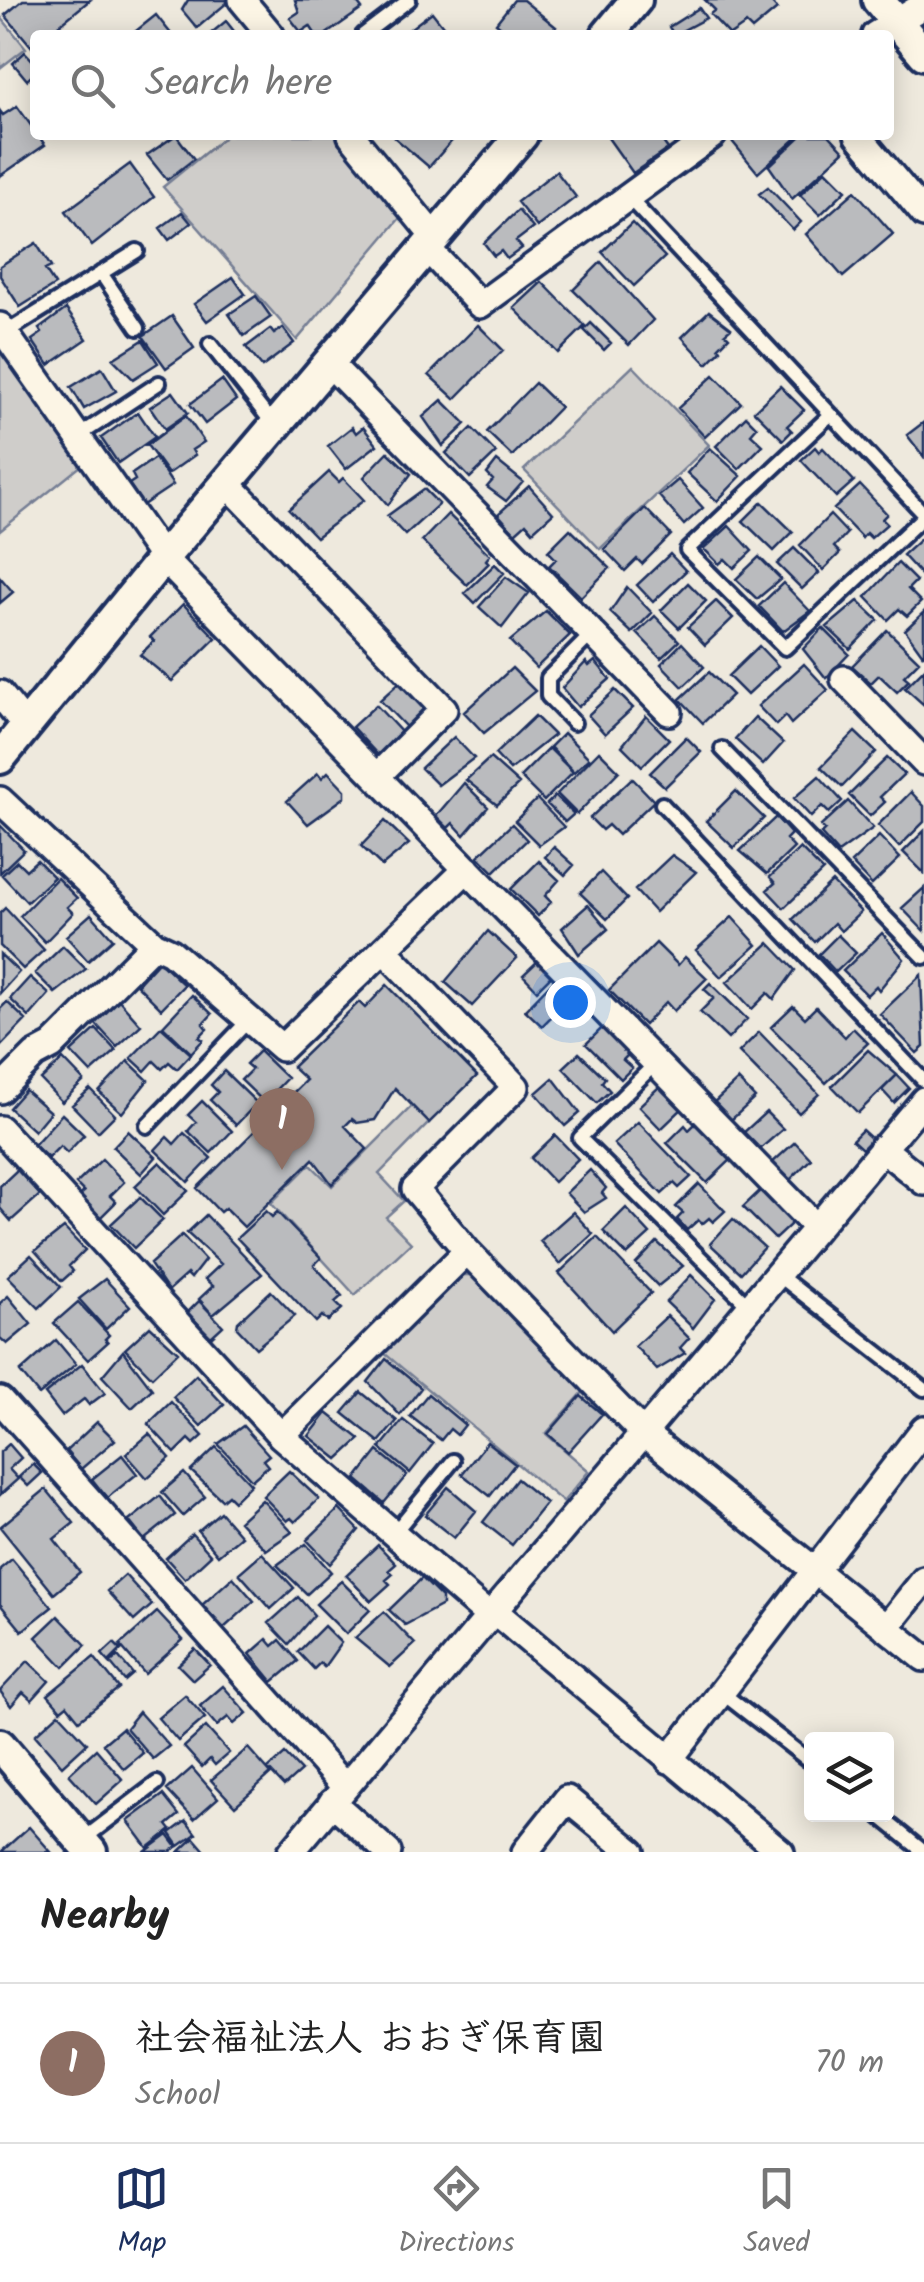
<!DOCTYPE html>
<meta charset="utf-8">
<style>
body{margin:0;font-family:Kalam,"Klee One",sans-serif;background:#f2f2f2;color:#222}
.controls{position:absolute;right:30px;bottom:30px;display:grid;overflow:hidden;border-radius:10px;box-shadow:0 5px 25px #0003}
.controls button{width:90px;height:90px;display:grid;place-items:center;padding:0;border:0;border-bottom:2px solid #e0e0e0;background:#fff;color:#222;font:50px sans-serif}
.you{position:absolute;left:570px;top:1002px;width:35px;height:35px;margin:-25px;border:8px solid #fff;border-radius:50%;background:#1a73e8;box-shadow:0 0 0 15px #1a73e833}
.badge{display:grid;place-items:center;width:65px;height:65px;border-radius:50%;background:#1b2f5e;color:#fff;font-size:32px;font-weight:700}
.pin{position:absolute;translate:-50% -82px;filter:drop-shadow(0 2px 5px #0008)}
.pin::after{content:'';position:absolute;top:52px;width:35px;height:30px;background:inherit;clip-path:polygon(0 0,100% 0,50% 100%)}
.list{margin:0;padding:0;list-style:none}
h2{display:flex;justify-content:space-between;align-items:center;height:130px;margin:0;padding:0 40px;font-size:42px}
h2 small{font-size:32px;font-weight:400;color:#767676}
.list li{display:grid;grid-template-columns:65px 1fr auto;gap:30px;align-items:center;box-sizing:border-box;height:160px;padding:0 40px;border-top:2px solid #e0e0e0}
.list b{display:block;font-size:38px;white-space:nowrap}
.list p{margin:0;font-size:32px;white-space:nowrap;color:#767676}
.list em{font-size:32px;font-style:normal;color:#767676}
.icon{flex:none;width:55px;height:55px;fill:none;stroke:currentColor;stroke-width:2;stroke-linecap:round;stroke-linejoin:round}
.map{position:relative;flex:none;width:924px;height:1852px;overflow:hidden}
.search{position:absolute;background:#fff;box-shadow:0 5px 25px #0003;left:30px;right:30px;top:30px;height:110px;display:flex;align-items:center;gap:25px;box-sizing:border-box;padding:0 35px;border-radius:10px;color:#767676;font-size:38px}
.sheet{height:290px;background:#fff}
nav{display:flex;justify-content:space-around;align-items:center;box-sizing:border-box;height:140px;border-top:2px solid #e0e0e0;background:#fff;font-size:28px;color:#767676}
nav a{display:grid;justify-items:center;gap:5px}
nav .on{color:#1b2f5e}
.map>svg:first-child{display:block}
.green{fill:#cfcdca;stroke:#757e94;stroke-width:2.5}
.building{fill:#babbbe;stroke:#1b2f5e;stroke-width:2.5}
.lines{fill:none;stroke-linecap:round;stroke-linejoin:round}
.service-casing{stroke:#1b2f5e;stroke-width:20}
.minor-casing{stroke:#1b2f5e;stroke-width:32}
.tertiary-casing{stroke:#1b2f5e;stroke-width:38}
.service{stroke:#fcf5e5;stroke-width:12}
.minor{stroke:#fcf5e5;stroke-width:25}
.tertiary{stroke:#fcf5e5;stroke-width:30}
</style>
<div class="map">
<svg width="924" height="1852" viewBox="0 0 924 1852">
<rect width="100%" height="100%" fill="#eee9dd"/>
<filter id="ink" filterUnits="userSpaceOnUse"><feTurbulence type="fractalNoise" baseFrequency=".01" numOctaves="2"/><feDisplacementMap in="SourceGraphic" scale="20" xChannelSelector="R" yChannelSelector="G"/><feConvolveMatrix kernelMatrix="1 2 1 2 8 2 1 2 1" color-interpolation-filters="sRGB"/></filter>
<g filter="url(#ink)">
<path class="green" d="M0,16L26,48L0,68Z
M227,135H340L405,212L297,340L163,187Z
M0,338L87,461L0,531Z
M633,366L709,445L600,549L524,470Z
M412,1106L429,1123L379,1174L404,1201L386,1217L411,1243L355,1295L271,1203L310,1164L332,1186Z
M461,1275H477L585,1390L546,1434L589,1471L563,1502L384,1353Z"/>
<path class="building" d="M23,0H90L47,35H35L32,47L5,15Z
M188,0H226L228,2L197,28L182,10Z
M295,0H355L362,9L325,35H316L310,26L301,32L290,18L299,12Z
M514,0H523L556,27L550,35H511L496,23Z
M705,0H769L777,9L752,30L746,24L730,35L710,14L715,10Z
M699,8L706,18L674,35L669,27Z
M432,12L450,35H402Z
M156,15L172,35H131Z
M226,21L237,35H209Z
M25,52L35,63V73L27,80L13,63Z
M17,106L45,145L0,176V111L3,115Z
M176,135L194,159L167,180L147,155Z
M398,135H457L429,167L395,138Z
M606,135H658L668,149L633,173Z
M727,135H800L758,173Z
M802,135H829L844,151L792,199L769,166Z
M130,164L154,197L92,246L66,211Z
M826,170L846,190L820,215L800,195Z
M556,171L576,197L537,227L517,202Z
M768,187L801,222L793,230L759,194Z
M855,191L893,234L843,277L806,234Z
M518,210L533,228L516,241L522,248L507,259L501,251L494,256L484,243Z
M182,212L191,223L169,240L160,228Z
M632,223L665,257L634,286L602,252Z
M36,243L51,267L45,270L55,285L20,307L0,276V266Z
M601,262L653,320L629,345L573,290Z
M233,277L245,294L207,321L194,304Z
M542,282L585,326L558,353L514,308Z
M256,296L271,317L244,336L229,314Z
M66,309L87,339L49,365L32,340L42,333L39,329Z
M709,311L731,328L725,333L729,337L719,347L721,350L707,364L682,337Z
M172,316L194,348L166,368L143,336Z
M591,323L611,343L604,350L584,330Z
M478,325L503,350L455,399L429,375Z
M283,328L294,343L262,367L246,347L270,329L274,334Z
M143,340L158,363L133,379L113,359Z
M102,368L116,391L84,409L71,387Z
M714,375L741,403L705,437L678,408Z
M222,380L236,400L205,424L190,404Z
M535,383L560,407L512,456L487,432Z
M780,386L804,410L787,426L792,431L783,440L754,411Z
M173,392L188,413L165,429L150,407Z
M442,400L466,424L443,446L423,417Z
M138,412L155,437L118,463L101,438Z
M186,416L204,442L192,450L195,455L168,474L147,445Z
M746,416L757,427L751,434L763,445L739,469L716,446Z
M924,422V457L907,435Z
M352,427L356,433L363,427L377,445L346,469L328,446Z
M472,428L496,453L470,478L446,453Z
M815,447L819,452L823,448L854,481L836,497L801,460Z
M710,448L741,476L717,501L687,473Z
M388,452L411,474L388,505L364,477Z
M155,458L173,485L143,505L129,484L135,480L132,474Z
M497,461L523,482L506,501L487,487L493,480L487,474Z
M329,472L339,482L343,478L364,500L316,537L289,509Z
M678,480L703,508L684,525L659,496Z
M860,485L887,514L882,519L887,524L871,538L866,533L862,538L834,509Z
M529,486L553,513L533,531L526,523L515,533L498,514Z
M424,489L439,504L405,535L387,516Z
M762,502L793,532L774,551L743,521Z
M645,508L671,535L642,564L637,559L625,571L604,549Z
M448,514L490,555L486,560L489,563L467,585L422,541Z
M830,515L847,533L834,547L840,553L823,570L800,545Z
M729,526L752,551L734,568L725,559L719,564L704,549Z
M570,529L610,568L581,597L549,566L556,559L548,551Z
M924,536V578L903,555Z
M794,548L819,573L802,589L777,564Z
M670,554L686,571L653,602L637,585Z
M759,557L781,579L757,599L736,579Z
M898,563L916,581L908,589L921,602L907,616L899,609L888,620L866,597Z
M495,564L504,573L475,603L465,593Z
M0,577L13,592L0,603Z
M506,577L529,593L502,628L479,607Z
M688,583L706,601L679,628L661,610Z
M783,583L810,611L783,631L759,606Z
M627,587L652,613L632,633L610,612Z
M716,601L733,618L705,645L688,627Z
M858,601L878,620L850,649L827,627Z
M183,604L216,638L172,681L140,655L154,641L150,637Z
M546,611L570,635L536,668L510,641Z
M924,612V654L923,655L905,630Z
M655,616L679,641L661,658L637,633Z
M823,628L849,654L826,678L803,649Z
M887,630L919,661L904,676L909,680L897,692L879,675L871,683L852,666Z
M682,643L704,667L683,687L661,664Z
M759,646L778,666L747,695L728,676Z
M595,661L610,679L578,707L562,688L586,662L589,666Z
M804,664L828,690L791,724L785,716L776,725L758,706Z
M512,668L535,691L484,733L464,712Z
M924,669V705L905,688Z
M709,672L732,695L703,723L680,699Z
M404,678L430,706L407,728L380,700Z
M615,690L633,708L605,734L588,715Z
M376,705L402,733L378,755L352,727Z
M535,716L554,735L510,770L495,754Z
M646,716L669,739L642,766L622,746Z
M755,717L783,743L763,765L735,739Z
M855,732L876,752L842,787L821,767Z
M564,733L589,758L574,772L550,747Z
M454,737L474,758L438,785L421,768Z
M686,737L701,752L665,787L650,773Z
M549,748L573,772L544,801L520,777Z
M599,751L619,771L577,814L557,794Z
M490,758L519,784L497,805L466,780Z
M887,758L904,774L880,797L885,802L870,816L849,795Z
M328,772L345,790V797L308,824L287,801L318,773L322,778Z
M819,776L842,801L829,813L822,806L811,817L794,798Z
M632,778L654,801L618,835L608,825L602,830L590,818Z
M464,783L488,807L464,835L453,823L448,828L436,816Z
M736,791L764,818L734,848L706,821Z
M911,792L924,806V822L899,847L878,825Z
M555,796L574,814L565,822L547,804Z
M537,799L564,827L539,845L515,821Z
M848,801L873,828L838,853L821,834L825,830L821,826Z
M776,817L791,834L786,839L794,848L767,874L740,851Z
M385,821L409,844L382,866L361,846Z
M512,824L527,840L494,872L478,856Z
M0,825L24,850L0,873Z
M924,831V873L903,852Z
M879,836L900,858L872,885L851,863Z
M554,847L574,865L565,875L545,857Z
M800,848L823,871L784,908L767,890L775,883L770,877Z
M672,855L696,872L655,912L635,890Z
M37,860L54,877L27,902L2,875L17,861L26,870Z
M539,861L559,880L545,896L551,902L538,916L511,889Z
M601,872L627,899L607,919L580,893Z
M57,878L77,898L67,907L73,913L45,942L20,916Z
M832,882L861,912L841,931L834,923L815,942L793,919Z
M924,888V931L902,908Z
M588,905L608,929L579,954L562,928Z
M5,908L44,950L23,969L0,946V913Z
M91,914L113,939L88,961L66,936Z
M732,917L757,945L721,977L696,950Z
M488,931L517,958L472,1006L445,982Z
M882,933L904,959L879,990L876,986L867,995L843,971Z
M838,935L856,953L836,972L819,954Z
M656,943L678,965L685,957L707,978L674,1011L666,1002L644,1025L609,990Z
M769,943L795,970L774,999L768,993L752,1009L727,982Z
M63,946L86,969L55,993L35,973Z
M0,954L19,972L0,993Z
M540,959L554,973L537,990L523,975Z
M159,961L184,985L161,1009L137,985Z
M921,975L924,1047L917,1053L880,1014Z
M30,977L49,994L29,1017L10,999Z
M554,980L566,992L563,995L568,1000L542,1026L525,1010Z
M710,983L747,1019L728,1039L700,1012L714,998L704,989Z
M387,985L477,1076L429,1123L395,1088L375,1120L357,1123L352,1119L345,1126L367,1149L332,1184L313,1159L244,1227L225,1208L220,1212L197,1188L306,1080L292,1067L359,1002L365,1008Z
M192,995L212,1014L203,1024L207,1029L199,1037L203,1040L191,1053L163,1026Z
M119,1000L141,1025L117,1047L94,1022Z
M7,1002L26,1020L1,1046L0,1009Z
M793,1006L805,1018L816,1007L845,1037L853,1028L868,1043L826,1083L771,1027Z
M604,1026L630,1053L623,1060L632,1068L621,1079L586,1044Z
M161,1027L191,1054L177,1069L169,1062L162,1069L154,1061L145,1071L131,1058Z
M96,1029L116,1051L91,1073L71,1052Z
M759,1032L819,1094L799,1113L739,1052Z
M868,1050L897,1075L858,1113L832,1086Z
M259,1051L287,1078L264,1102L241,1080L252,1069L246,1064Z
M579,1053L605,1078L602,1082L610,1091L597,1103L563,1068Z
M63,1059L84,1081L62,1102L41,1080Z
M128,1061L148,1080L122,1113L99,1092Z
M224,1071L257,1103L236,1125L210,1100L218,1092L211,1085Z
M897,1075L909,1088L894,1103L882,1090Z
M553,1078L580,1113L565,1126L536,1093Z
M738,1080L755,1098L730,1121L713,1103Z
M662,1084L684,1107L661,1129L639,1106Z
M90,1089L115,1115L98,1132L72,1105Z
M25,1090L50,1112L34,1131L9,1108Z
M202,1101L232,1131L211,1153L188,1131L196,1122L188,1115Z
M766,1112L783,1129L759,1150L743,1133Z
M62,1114L84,1135L67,1153L60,1146L48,1158L34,1145Z
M698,1121L734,1157L707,1183L667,1143L685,1125L689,1130Z
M638,1122L691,1177L679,1188L674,1183L662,1194L614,1144Z
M862,1130L872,1139L862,1149L852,1140Z
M128,1131L156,1157L141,1174L113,1147Z
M184,1133L211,1158L188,1182L155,1150L167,1137L174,1144Z
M555,1135L578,1159L554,1182L531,1158Z
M795,1142L811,1159L789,1181L772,1163Z
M102,1159L124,1182L110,1196L116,1202L100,1218L79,1196L84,1192L76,1184Z
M160,1162L188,1191L163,1215L135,1186Z
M17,1170L40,1195L11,1221L0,1208V1186Z
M590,1170L606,1188L602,1193L606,1198L584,1212L566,1193Z
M699,1184L725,1211L713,1222L709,1218L702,1224L698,1220L687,1230L677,1219L683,1213L676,1207Z
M764,1187L790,1213V1225L775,1239L743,1207Z
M140,1197L163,1220L134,1248L111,1224Z
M626,1208L650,1234L627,1255L603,1231Z
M266,1211L272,1217L277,1212L321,1258L314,1265L342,1296L335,1302L342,1309L328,1321L322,1316L316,1322L237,1238Z
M573,1212L593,1234L560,1264L540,1241Z
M206,1215L262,1274L213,1315L199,1299L213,1286L205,1279L221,1264L187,1233Z
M733,1219L764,1247L741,1273L710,1244Z
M64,1228L85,1250L69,1266L73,1271L62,1281L35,1251Z
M182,1235L205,1260L191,1278L187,1274L168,1291L150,1264Z
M597,1237L651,1293L612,1331L559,1273Z
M657,1242L683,1266L658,1286L636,1264Z
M31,1255L61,1287L39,1308L8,1276Z
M691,1275L715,1299L693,1328L666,1302Z
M105,1279L130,1306L106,1329L79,1299Z
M271,1291L295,1316L256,1348L237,1328L238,1322Z
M8,1296L31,1324L7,1344L0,1338V1303Z
M199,1301L223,1326L211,1337L187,1313Z
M78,1302L109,1335L105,1339L108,1342L88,1360L54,1323Z
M667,1316L689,1338L680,1348L685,1353L657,1370L635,1346Z
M150,1326L178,1352L152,1377L125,1349Z
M56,1340L76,1364L39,1395L20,1372Z
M123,1351L152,1389L132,1408L102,1376Z
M386,1359L421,1388L400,1415L368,1382Z
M82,1364L105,1393L89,1405L84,1399L62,1416L45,1394Z
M196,1375L224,1405L201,1426L173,1397Z
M361,1392L397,1421L379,1442L343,1413Z
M428,1394L465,1425L457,1435L450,1429L441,1440L410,1416Z
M581,1396L602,1414L568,1452L548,1434Z
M171,1402L203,1436L194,1444L189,1439L175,1453L148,1424Z
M327,1413L360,1439L338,1459L309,1436Z
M403,1420L433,1444L410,1473L380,1448Z
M97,1422L115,1440L81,1469L66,1451Z
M243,1426L269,1455L263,1460L268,1466L252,1480L218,1444Z
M149,1434L170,1458L147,1478L126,1454Z
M487,1442L515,1464L490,1496L462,1474Z
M9,1444L21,1458L9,1469L18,1479L0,1495V1452Z
M216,1447L251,1484L234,1501L228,1495L222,1500L191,1471Z
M378,1451L407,1475L384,1503L356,1479Z
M122,1455L137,1474L107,1498L92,1479Z
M33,1464L42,1473L28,1486L19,1477Z
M289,1471L319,1499L295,1522L291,1518L287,1521L263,1496Z
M184,1473L205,1497L183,1516L162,1492Z
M517,1479L546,1503L512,1545L483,1522Z
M448,1487L476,1511L454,1538L425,1515Z
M46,1489L74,1523L54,1539L80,1572L54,1594L0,1527Z
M160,1496L175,1515L144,1540L129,1521Z
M262,1500L292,1532L266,1550L239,1521Z
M339,1509L359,1530L330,1564L307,1540Z
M220,1512L241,1536L218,1555L198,1531Z
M192,1534L211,1555L185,1579L166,1558Z
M306,1544L331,1572L307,1594L277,1565Z
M378,1545L396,1564L389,1570L393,1574L386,1580L390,1584L371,1601L346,1575Z
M262,1553L294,1588L271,1609L239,1573Z
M12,1559L52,1607L22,1631L0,1604V1569Z
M125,1575L152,1605L134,1621L107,1591Z
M233,1577L254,1601L224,1628L202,1605Z
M422,1578L442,1598V1605L405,1625L389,1610Z
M341,1581L370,1610L346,1634L316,1604Z
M298,1597L314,1615L289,1644L269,1623Z
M157,1612L183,1640L145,1674L120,1645Z
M384,1612L415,1644L390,1667L355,1638Z
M58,1616L86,1645L64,1667L36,1637Z
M324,1626L341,1643L324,1667L320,1663L314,1669L298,1652Z
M267,1639L273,1646L280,1640L298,1661L273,1682L250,1654Z
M114,1643L121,1650L109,1662L102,1654Z
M195,1649L210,1665L193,1680L178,1665Z
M118,1656L133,1674L125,1681L110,1663Z
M94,1657L119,1688L79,1720L67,1705L61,1710L48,1695Z
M28,1661L49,1681L32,1700L23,1692L11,1706L0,1691Z
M223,1686L247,1713L234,1724L228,1717L217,1726L200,1706Z
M185,1695L205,1718L178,1741L158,1718Z
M139,1712L169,1746L153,1759L126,1728Z
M59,1713L87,1743L62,1766L35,1735Z
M206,1727L229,1753L215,1765L210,1759L202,1767L184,1747Z
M122,1728L143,1753L124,1769L103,1744Z
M248,1748L271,1774L235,1806L211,1780Z
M96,1749L123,1780L96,1804L69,1774Z
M285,1754L301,1771L284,1786L268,1769Z
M192,1768L218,1798L194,1819L167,1790Z
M163,1795L179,1815L167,1825L171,1830L148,1848L128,1821Z
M186,1821L196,1834L179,1846L170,1833Z
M29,1827L51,1852H1Z
M168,1835L177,1847L170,1852H145Z
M194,1838L206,1852H179Z"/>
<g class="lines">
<g class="service-casing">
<path id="service" d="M363,35L409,0
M628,197L924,514
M101,273L138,328
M5,333L137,251
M210,344L273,424
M829,416L687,550L785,648L924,516
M80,435L159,383
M574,723L548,696V678L592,634
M722,749L924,957
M662,804L924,1081
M656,1063L580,1138L749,1306
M147,1126L247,1022
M776,1273L924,1389
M394,1533L453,1461
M721,1692L812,1763
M877,1814L924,1852
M81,1841L157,1783"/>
</g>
<g class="minor-casing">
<path id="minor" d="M242,0L271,35
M875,35L924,5
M351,135L435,238
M858,135L924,214
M427,248L480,305L713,135
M0,326L163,558L815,1226
M329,363L669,712
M227,483L444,709L378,775
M844,679L924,762
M0,694L26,726
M0,800L154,944L52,1046L35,1055L0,1090
M154,944L171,952L282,1048L467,869
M384,950L516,1087L415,1189L467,1251L642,1432L924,1658
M0,1129L281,1436L489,1616
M882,1148L924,1182
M0,1400L345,1787
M281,1436L467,1251
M493,1610L781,1852
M886,1628L924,1580
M669,1760L924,1429
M332,1802L388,1852
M291,1852L924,1100
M525,1852L567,1799L632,1852"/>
</g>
<g class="tertiary-casing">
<path id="tertiary" d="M878,0L924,54
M607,35L636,0
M0,758L163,558L522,135
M0,1745L91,1852"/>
</g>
<use href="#service" class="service"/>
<use href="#minor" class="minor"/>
<use href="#tertiary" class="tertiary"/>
</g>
</g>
</svg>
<div class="controls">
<button><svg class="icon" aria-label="layers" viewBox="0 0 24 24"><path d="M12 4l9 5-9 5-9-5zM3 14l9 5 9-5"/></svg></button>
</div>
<div class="you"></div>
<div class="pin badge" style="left:282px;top:1170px;background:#8d6e63">1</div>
<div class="search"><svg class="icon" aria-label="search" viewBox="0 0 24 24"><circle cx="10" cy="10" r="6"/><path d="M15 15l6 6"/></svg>Search here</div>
</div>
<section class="sheet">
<h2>Nearby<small></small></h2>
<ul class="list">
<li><span class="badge" style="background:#8d6e63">1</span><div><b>社会福祉法人 おおぎ保育園</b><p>School</p></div><em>70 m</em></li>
</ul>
</section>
<nav>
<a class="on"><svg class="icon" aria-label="map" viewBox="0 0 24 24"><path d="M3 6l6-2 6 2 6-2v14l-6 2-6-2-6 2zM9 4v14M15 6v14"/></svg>Map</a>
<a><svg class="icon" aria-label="directions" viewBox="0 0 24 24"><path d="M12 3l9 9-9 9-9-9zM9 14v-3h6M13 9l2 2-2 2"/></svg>Directions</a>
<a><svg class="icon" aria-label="saved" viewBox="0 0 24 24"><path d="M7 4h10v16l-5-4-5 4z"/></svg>Saved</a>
</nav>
